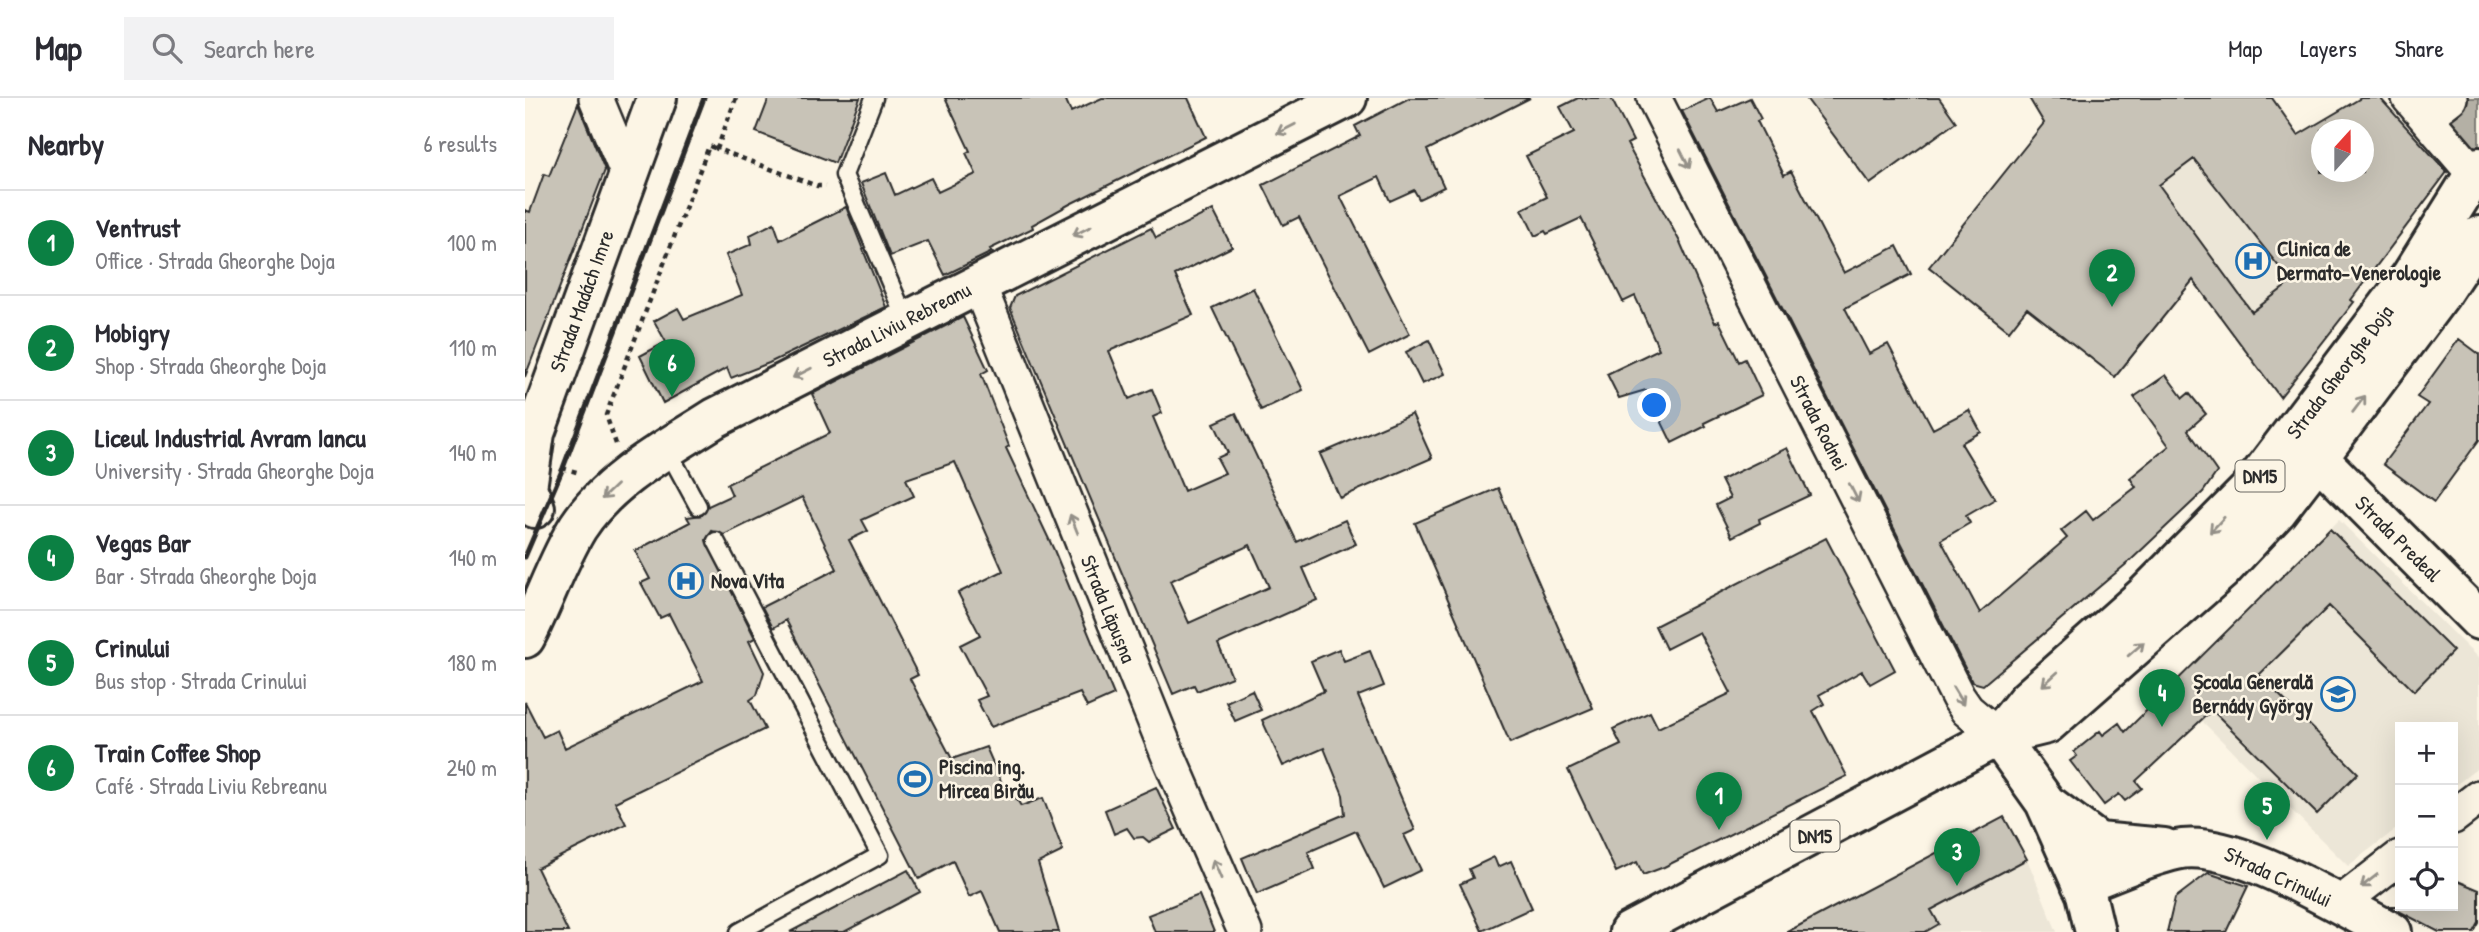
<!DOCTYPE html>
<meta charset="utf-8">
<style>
body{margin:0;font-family:"Patrick Hand",sans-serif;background:#f2f2f3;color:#2b2b33}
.controls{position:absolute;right:21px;bottom:21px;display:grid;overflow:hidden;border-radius:0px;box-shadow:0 7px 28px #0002}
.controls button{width:63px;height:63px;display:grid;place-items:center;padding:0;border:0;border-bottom:2px solid #e1e1e2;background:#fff;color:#2b2b33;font:35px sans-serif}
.compass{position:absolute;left:1786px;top:21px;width:63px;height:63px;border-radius:50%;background:#fff;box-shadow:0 7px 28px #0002;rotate:21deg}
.you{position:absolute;left:1130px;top:308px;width:24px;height:24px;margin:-18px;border:5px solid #fff;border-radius:50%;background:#1a73e8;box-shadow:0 0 0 10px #1a73e833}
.badge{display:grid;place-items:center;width:46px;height:46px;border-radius:50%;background:#0b8043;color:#fff;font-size:23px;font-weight:700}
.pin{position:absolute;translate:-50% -58px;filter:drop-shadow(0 2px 4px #0008)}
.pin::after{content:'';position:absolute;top:37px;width:24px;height:21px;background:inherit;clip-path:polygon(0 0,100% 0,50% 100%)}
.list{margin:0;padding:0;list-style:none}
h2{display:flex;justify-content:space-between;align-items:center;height:91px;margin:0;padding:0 28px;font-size:30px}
h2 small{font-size:23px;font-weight:400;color:#7c7c81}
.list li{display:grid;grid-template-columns:46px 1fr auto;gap:21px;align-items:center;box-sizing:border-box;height:105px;padding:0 28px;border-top:2px solid #e1e1e2}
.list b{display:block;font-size:26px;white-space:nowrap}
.list p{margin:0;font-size:23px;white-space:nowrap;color:#7c7c81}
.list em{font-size:23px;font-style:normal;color:#7c7c81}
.icon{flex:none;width:38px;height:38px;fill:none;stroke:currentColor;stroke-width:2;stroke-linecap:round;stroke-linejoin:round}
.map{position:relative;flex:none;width:1954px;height:834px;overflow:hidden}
header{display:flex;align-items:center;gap:42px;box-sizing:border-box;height:98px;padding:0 35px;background:#fff;border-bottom:2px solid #e1e1e2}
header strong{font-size:33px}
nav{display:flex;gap:38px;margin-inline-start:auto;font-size:24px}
.search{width:490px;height:63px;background:#f2f2f3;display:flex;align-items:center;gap:18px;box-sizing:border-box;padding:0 24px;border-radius:0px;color:#7c7c81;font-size:26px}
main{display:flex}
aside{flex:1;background:#fff}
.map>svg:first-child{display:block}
.built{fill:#ece6d7}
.water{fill:#b4b0a5;stroke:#7d7b74;stroke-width:2}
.building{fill:#c8c3b7;stroke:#2b2b2b;stroke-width:2;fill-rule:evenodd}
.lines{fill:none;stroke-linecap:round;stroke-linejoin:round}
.service-casing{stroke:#2b2b2b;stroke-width:21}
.minor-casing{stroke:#2b2b2b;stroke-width:38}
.tertiary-casing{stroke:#2b2b2b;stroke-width:44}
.primary-casing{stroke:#2b2b2b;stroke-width:44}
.path{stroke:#2b2b2b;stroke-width:4.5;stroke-dasharray:5 5;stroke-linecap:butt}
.service{stroke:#fcf5e5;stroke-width:16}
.minor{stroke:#fcf5e5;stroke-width:33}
.tertiary{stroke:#fcf5e5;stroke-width:38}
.primary{stroke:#fcf5e5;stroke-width:38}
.rail{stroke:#2b2b2b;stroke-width:5}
.oneway{stroke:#949088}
.labels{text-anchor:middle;stroke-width:5;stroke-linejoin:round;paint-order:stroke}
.shield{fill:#fcf5e5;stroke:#6a6863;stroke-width:2}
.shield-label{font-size:19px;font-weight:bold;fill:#2b2b2b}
.poi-label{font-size:21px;font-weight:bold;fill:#2b2b2b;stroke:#fcf5e5;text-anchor:start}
.street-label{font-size:21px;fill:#2b2b2b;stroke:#fcf5e5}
</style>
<header>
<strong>Map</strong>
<div class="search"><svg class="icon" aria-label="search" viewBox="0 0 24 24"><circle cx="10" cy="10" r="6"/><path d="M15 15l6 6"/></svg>Search here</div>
<nav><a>Map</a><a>Layers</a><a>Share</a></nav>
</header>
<main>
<aside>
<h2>Nearby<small>6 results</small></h2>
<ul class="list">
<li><span class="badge">1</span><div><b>Ventrust</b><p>Office · Strada Gheorghe Doja</p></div><em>100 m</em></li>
<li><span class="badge">2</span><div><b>Mobigry</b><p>Shop · Strada Gheorghe Doja</p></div><em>110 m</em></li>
<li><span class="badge">3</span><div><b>Liceul Industrial Avram Iancu</b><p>University · Strada Gheorghe Doja</p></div><em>140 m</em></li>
<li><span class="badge">4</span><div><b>Vegas Bar</b><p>Bar · Strada Gheorghe Doja</p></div><em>140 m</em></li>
<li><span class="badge">5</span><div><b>Crinului</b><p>Bus stop · Strada Crinului</p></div><em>180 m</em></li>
<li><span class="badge">6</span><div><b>Train Coffee Shop</b><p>Café · Strada Liviu Rebreanu</p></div><em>240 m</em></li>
</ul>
</aside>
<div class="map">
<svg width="1954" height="834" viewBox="0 0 1954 834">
<rect width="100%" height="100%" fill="#fcf5e5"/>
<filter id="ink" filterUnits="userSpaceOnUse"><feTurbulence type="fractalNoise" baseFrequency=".0143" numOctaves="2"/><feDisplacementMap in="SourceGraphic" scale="14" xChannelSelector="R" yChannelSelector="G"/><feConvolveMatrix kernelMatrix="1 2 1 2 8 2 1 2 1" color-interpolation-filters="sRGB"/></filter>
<g filter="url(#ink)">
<path class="built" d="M1691,45L1753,99L1831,203L1755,299L1611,103Z
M1814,422L1954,561V669L1928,689V629H1875V728L1823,768L1676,622L1656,581Z
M1479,719L1502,761L1532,834H1262Z"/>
<path class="water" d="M1904,0H1954V64Z"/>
<path class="building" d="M244,0H335L310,65L231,34Z
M420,0H540L546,14L577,0H663L681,39L545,106L507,127L508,130L465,151L467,154L420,177L403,143L365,158L336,85L361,75L370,97L406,80L413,94L451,76L441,55L445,53Z
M884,0H1005L902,52L919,89L894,101L889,92L865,103L854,79L815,98L885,236L844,257L774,119L758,127L738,87L835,38L830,28Z
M1053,0H1086L1108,43L1102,46L1155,144L1190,225L1194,223L1214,264L1220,261L1237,297L1179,325L1181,328L1147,345L1121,292L1094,300L1082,276L1134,251L1110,198L1098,204L1056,120L1022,136L1020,133L1010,138L997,111L1022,99L1001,58L1049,35L1035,9Z
M1185,0L1193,14L1225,0L1236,21L1232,23L1259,77L1266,73L1319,175L1372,148L1386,176L1320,210L1344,256L1363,246L1408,331L1444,312L1456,334L1436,345L1470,401L1441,418L1445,425L1416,442L1455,515L1542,440L1536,433L1561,413L1568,422L1611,389L1605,380L1644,348L1609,299L1641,277L1658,300L1664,295L1681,316L1663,332L1692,374L1678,394L1606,462L1458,587L1447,584L1157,13Z
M1281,0H1414L1431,24L1345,86Z
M1504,0H1747L1773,37L1836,0H1855L1922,74L1826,202L1829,204L1755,299L1668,182L1590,279L1502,210L1484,233L1404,169L1519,25ZM1796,32H1838V74H1796ZM1669,61L1766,184L1727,214L1634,87Z
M53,6L80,72L0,279V112L5,114L19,76L24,78Z
M321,109L361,209L244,265L206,280L202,270L138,305L115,258L141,244L129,223L153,210L159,221L217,197L201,157L227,146L225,137L249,125L255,142Z
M688,112L707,149L650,177L668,217L584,253L604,301L627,291L637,315L628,319L659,393L700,375L692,360L703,355L689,325L711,315L772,444L820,422L831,446L778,470L792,502L693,546L707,579L672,593L669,587L648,596L485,210L490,198L626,130L631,140ZM725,447L744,489L664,525L645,483Z
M728,190L778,292L736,312L687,210Z
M438,219L463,272L456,276L484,348L481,350L529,452L589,597L562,609L555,595L466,629L452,602L462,598L435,547L455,537L433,495L478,473L430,364L381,381L389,398L337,422L343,433L324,442L393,577L385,581L427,661L461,649L483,699L489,697L496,708L518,700L538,753L513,765L534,834H475L457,793L444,799L428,763L394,781L261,522L248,530L237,509L312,471L277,399L199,437L187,433L181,442L230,540L224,543L239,574L232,597L225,602L240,631L90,704L101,726L12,770L43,834H0V604L18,639L32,632L40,650L178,583L144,516L135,520L116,485L125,481L110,453L165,424L162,419L177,417L183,408L207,397L202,386L305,335L287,296Z
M1934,241L1954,256V342L1909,404L1858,366L1903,306L1892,299Z
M904,242L920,276L897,286L881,254Z
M887,316L907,360L815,400L795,356Z
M1262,350L1285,397L1234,421L1235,425L1207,439L1191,407L1205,400L1196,382Z
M973,390L1068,610L985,645L890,425Z
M1805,431L1928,553L1889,593L1804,508L1734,577L1833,675L1792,716L1687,612L1611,683L1617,690L1600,703L1594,696L1579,707L1545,663L1552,658L1549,654L1575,633L1578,637L1594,625L1600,634Z
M1301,440L1370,572L1345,586L1337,573L1294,597L1299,606L1288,613L1322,678L1139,769L1118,777L1112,764L1091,774L1043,672L1096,647L1088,631L1125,614L1133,630L1206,595L1174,534L1141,551L1130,528Z
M814,551L819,563L845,553L859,588L833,598L890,732L879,737L896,772L859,790L831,733L783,754L790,771L732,796L717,760L820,716L818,697L799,650L758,668L737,622L799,593L786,563Z
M727,592L736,612L710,623L701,604Z
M631,689L651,731L624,744L618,739L609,740L602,730L589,736L580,712Z
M1479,719L1502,761L1406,812L1414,826L1400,834H1262Z
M969,759L973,769L986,763L1007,810L957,833L935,786L948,780L944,771Z
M383,772L395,794L319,834H265Z
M1683,775L1723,788L1701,834H1642L1650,800Z
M1928,781L1954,792V825L1949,834H1914L1864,808H1928Z
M674,797L689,834H630L623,817Z"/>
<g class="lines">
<g class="service-casing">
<path id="service" d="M349,0L319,77L381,222
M142,351L173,408
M191,443L355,757L214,834"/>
</g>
<g class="minor-casing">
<path id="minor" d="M71,0L103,77
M1129,0L1433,599L1442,612L1473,638
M1884,0L1950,77
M1893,11L1916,7L1925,0
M453,185L644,659L720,834
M1928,719L1954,699
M1813,807L1875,759"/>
</g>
<g class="tertiary-casing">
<path id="tertiary" d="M1793,360L1954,522
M10,410L2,390L10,335L132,0
M0,540C19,504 32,463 53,429C85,380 142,351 190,320L822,0
M1473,638L1520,704L1561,796L1570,834
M1526,709L1573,744L1639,750
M1556,786C1587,775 1619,759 1651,752C1707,739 1815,808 1867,834"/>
</g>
<g class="primary-casing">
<path id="primary" d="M1473,638L1502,602L1618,499L1724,392L1886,178L1954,69
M1104,834L1473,638L1522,626L1696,473L1752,413L1793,360L1915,197L1954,138"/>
</g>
<path class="path" d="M211,0L192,51L292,88H301
M91,346L81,317L184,48L192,51
M37,370L55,375"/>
<use href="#service" class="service"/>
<use href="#minor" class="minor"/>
<use href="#tertiary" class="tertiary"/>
<use href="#primary" class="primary"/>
<path class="rail" d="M0,459L38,370L179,0"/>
</g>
<defs><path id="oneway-shaft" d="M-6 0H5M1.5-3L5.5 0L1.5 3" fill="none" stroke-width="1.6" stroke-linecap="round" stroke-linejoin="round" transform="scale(1.75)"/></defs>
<g class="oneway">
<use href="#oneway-shaft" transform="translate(761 31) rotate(153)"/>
<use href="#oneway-shaft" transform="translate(1160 61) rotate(63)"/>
<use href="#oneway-shaft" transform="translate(557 133) rotate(153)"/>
<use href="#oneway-shaft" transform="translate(277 275) rotate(153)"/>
<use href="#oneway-shaft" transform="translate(1834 306) rotate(-53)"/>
<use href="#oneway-shaft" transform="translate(84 394) rotate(136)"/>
<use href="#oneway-shaft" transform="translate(1329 395) rotate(63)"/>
<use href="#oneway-shaft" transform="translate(549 426) rotate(-112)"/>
<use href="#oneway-shaft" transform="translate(1692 427) rotate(133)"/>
<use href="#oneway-shaft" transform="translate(1611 551) rotate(-41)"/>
<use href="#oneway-shaft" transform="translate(1525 581) rotate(138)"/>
<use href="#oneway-shaft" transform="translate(1433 598) rotate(59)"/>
<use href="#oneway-shaft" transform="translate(692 771) rotate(-113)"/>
<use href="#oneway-shaft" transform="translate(1844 783) rotate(142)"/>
</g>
</g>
<defs>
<g id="hospital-ring" transform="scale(1.75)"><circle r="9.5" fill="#fcf5e5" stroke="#1f6fb2" stroke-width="1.5"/><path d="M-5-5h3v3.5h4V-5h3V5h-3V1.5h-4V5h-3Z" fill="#1f6fb2"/></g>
<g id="school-ring" transform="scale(1.75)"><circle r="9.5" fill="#fcf5e5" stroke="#1f6fb2" stroke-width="1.5"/><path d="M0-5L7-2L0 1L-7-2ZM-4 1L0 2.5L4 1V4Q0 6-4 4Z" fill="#1f6fb2"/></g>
<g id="stadium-ring" transform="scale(1.75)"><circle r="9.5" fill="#fcf5e5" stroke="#1f6fb2" stroke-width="1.5"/><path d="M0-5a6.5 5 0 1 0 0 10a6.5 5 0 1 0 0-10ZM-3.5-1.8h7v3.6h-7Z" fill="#1f6fb2"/></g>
</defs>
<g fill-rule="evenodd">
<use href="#hospital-ring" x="1728" y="163"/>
<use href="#hospital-ring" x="161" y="483"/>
<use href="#school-ring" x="1813" y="596"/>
<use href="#stadium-ring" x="390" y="681"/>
</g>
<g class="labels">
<g class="shield">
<rect x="1710.5" y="362.5" width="49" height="31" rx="5"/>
<rect x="1265.5" y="722.5" width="49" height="31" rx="5"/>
</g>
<g class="shield-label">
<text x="1735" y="385">DN15</text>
<text x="1290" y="745">DN15</text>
</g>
<g class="poi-label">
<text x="1752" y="158">Clinica de<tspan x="1752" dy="24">Dermato-Venerologie</tspan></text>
<text x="186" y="490">Nova Vita</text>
<text x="1788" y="591" text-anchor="end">Școala Generală<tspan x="1788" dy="24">Bernády György</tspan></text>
<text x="414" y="676">Piscina ing.<tspan x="414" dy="24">Mircea Birău</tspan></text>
</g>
<g class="street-label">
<text transform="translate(57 203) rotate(-70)" y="7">Strada Madách Imre</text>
<text transform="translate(372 227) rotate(-27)" y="7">Strada Liviu Rebreanu</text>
<text transform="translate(1815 274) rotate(-53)" y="7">Strada Gheorghe Doja</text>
<text transform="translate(1294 325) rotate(63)" y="7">Strada Rodnei</text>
<text transform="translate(1873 441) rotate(45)" y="7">Strada Predeal</text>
<text transform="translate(583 511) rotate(68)" y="7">Strada Lăpușna</text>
<text transform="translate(1753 779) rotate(25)" y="7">Strada Crinului</text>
</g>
</g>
</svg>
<div class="controls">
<button>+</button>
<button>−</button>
<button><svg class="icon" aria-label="locate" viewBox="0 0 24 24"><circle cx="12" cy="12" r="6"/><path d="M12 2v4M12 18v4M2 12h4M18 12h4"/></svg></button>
</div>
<svg class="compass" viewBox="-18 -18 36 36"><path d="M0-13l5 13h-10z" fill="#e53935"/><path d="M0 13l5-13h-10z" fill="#7c7c81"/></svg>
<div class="you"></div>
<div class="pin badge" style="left:1194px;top:732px">1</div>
<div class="pin badge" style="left:1587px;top:209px">2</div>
<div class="pin badge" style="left:1432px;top:788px">3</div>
<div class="pin badge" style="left:1637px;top:629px">4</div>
<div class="pin badge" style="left:1742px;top:742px">5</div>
<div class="pin badge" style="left:147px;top:299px">6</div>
</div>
</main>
